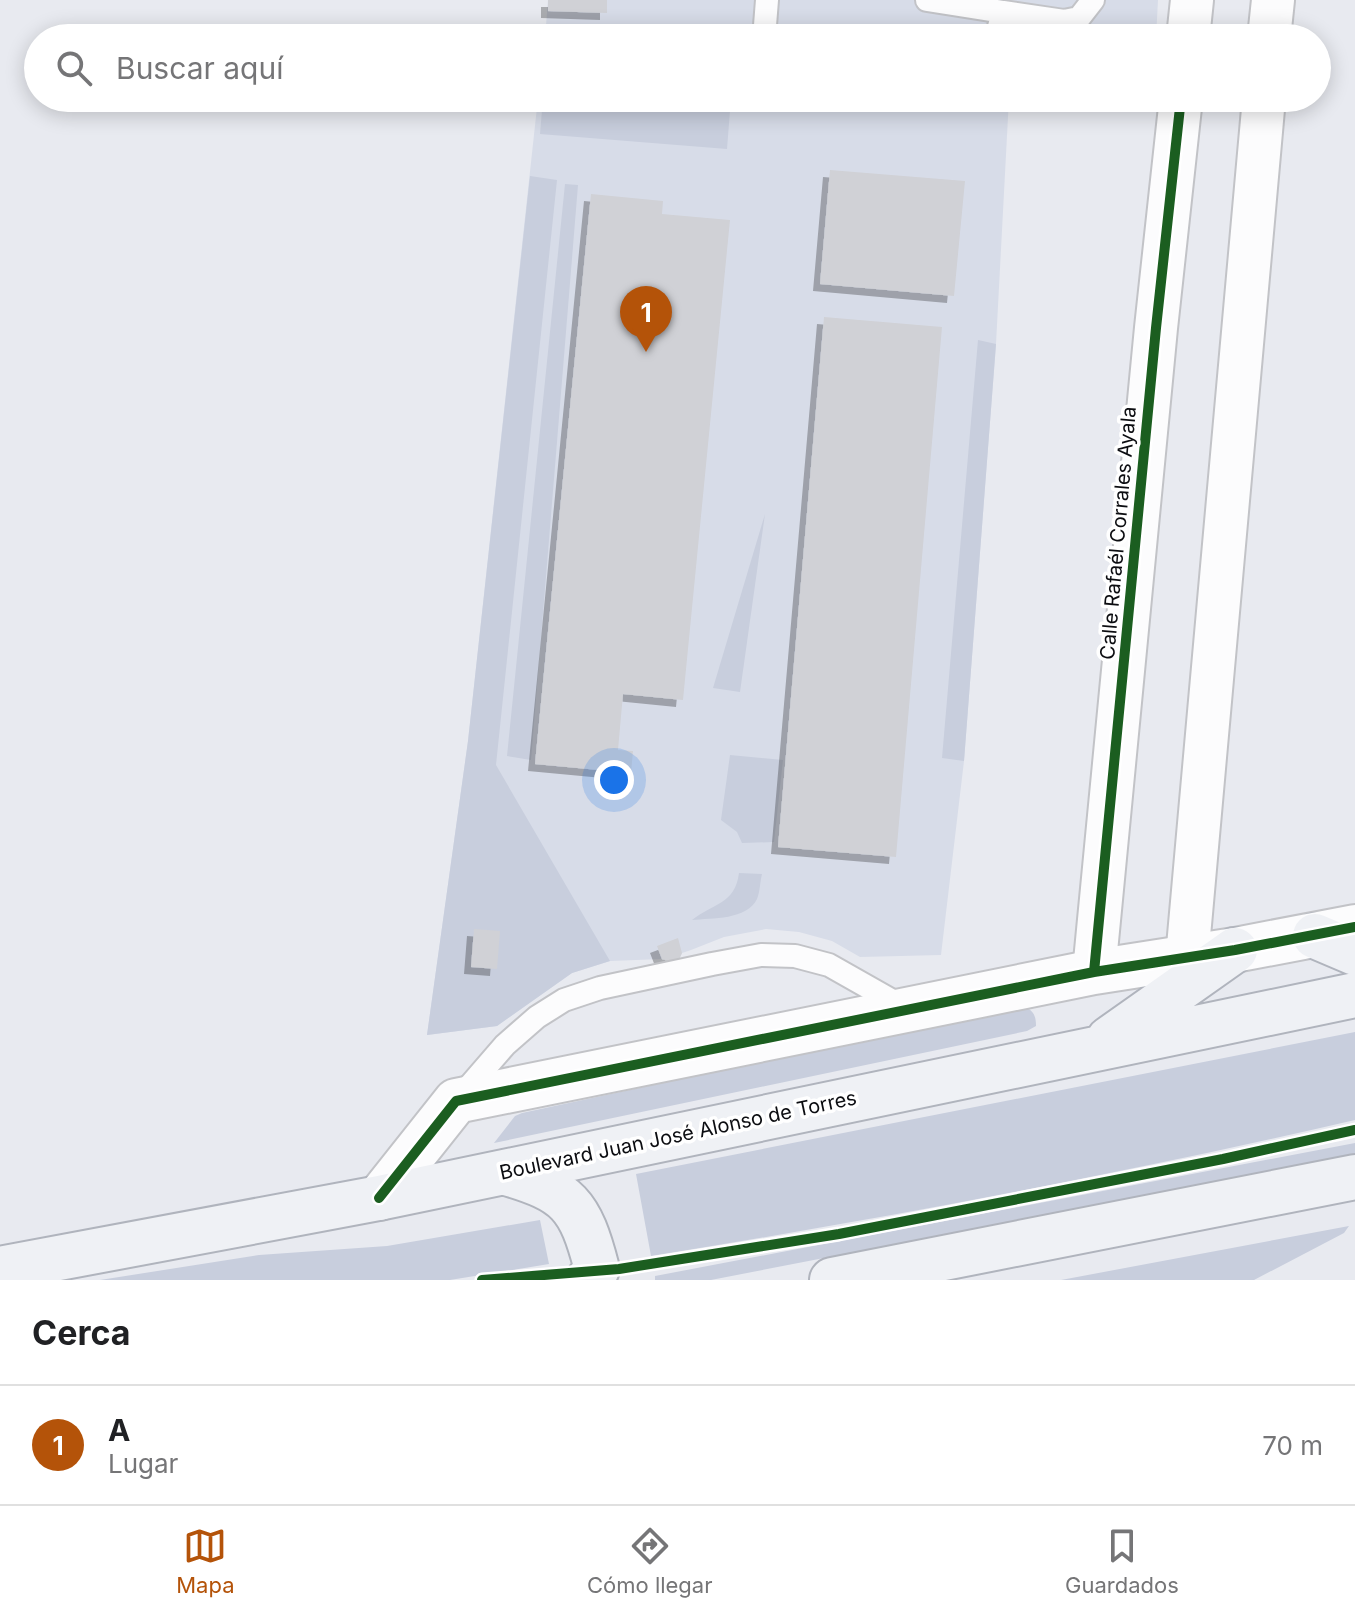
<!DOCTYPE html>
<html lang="es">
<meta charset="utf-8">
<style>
body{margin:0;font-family:Inter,sans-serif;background:#f6f6f6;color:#202124}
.you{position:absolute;left:614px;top:780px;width:28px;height:28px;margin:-20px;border:6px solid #fff;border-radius:50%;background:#1a73e8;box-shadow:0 0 0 12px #1a73e833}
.badge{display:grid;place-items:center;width:52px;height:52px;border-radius:50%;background:#b45309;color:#fff;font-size:26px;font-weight:700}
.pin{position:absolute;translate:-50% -66px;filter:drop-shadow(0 2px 4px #0008)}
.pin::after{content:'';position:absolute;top:42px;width:28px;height:24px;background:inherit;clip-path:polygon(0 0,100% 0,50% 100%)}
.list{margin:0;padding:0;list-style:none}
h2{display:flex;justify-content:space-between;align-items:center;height:104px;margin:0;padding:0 32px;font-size:34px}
h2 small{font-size:26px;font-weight:400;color:#757577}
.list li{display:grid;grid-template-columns:52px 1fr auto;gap:24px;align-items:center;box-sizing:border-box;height:120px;padding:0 32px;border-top:2px solid #e0e0e0}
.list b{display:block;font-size:30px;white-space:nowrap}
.list p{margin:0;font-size:26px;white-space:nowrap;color:#757577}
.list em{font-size:26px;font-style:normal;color:#757577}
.icon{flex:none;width:44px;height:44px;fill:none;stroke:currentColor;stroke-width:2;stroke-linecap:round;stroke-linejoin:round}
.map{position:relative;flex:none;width:1355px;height:1280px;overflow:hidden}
.search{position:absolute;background:#fff;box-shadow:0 4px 20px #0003;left:24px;right:24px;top:24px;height:88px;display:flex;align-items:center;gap:20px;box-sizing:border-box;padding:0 28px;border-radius:44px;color:#757577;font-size:30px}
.sheet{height:224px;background:#fff}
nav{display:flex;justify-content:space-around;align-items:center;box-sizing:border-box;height:112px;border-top:2px solid #e0e0e0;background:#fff;font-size:22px;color:#757577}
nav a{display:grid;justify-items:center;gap:4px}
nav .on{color:#b45309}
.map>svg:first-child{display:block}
.built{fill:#d7dce8}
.green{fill:#c8cedd}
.building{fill:#d0d1d6;filter:url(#shadow)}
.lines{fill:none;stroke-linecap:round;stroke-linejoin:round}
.service-casing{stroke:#c2c3c7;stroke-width:26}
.minor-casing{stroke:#c2c3c7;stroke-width:46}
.tertiary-casing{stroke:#c2c3c7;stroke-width:48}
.primary-casing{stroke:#b0b4bd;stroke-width:48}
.service{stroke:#fcfcfd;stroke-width:22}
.minor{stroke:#fcfcfd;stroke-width:42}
.tertiary{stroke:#fcfcfd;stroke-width:44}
.primary{stroke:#eff1f5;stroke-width:44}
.cycleway-casing{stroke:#fff;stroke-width:15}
.cycleway{stroke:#1b5e20;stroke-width:10}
.labels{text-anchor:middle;stroke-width:7;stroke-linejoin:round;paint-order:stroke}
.street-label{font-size:20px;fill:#0c0d11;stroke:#fff}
</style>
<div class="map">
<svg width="1355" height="1280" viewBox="0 0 1355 1280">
<defs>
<filter id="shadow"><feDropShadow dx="-7" dy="7" stdDeviation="0" flood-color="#0004"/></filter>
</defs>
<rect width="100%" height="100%" fill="#e8eaf0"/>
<path class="built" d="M548,0H1158L1156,38H545Z
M538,98H1009L996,344L964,761L941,955L860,957L832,941L799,932L766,929L724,937L691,950L682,953L677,964L662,959L610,961L572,973L497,1026L427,1035L468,741Z"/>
<path class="green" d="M549,27L689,38H548Z
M543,98H731L727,149L540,134Z
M530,176L557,180L496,765L610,961L572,973L497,1026L427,1035L468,741Z
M565,184L578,185L531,760L507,756Z
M978,340L996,344L964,761L942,758Z
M765,514L740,692L713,688Z
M730,755L783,760L774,842L742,843L737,832L721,820Z
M739,873L762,874C760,882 760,892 757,899C747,920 712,918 692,920C714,903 735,904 739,873Z
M1023,1006C1033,1010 1036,1015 1036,1026L1027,1031L494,1143L515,1116L522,1113Z
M1355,1032V1120C1122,1174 887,1218 651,1256L636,1174Z
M1355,1143V1155L711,1280H655V1276Z
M540,1220L549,1264L450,1280H100L259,1255L387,1246Z
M1349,1226L1344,1233L1254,1280H1061Z"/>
<path class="building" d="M548,0H607V13L548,11Z
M830,170L965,181L954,296L820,284Z
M591,194L663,201L662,214L730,220L683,700L623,694L618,750L633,751L631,773L535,764Z
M824,317L942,327L896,857L778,847Z
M474,929L500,931L497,969L471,967Z
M678,938L682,953L677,964L662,959L657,946Z"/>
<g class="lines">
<g class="service-casing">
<path id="service" d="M927,0L1003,12L996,38
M1003,12L1064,21L1079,18L1093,0
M764,38L767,0
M460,1097L505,1045L537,1017L564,1000L600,988L712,964L761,955L795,956L829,965L905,1008"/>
</g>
<g class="minor-casing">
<path id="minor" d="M1188,38L1192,0
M1269,38L1273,0
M1187,958L1264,98
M1094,972L1156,328L1181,98"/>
</g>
<g class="tertiary-casing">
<path id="tertiary" d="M379,1198L456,1101L1094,972L1235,950L1355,927"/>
</g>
<g class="primary-casing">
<path id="primary" d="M1315,936L1355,953
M1109,1039L1235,950
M503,1172C569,1191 580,1204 597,1269L588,1280
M0,1269L379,1198L1355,995
M832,1280L1355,1177"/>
</g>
<use href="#service" class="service"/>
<use href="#minor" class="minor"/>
<use href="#tertiary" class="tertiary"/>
<use href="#primary" class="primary"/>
<g class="cycleway-casing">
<path id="cycleway" d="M1094,972L1156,328L1181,98
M379,1198L456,1101L1094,972L1235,950L1355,927
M482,1280L619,1269L839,1234L1223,1159L1355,1130"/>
</g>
<use href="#cycleway" class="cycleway"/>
</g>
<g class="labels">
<g class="street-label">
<text transform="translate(1118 533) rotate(-85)" y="7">Calle Rafaél Corrales Ayala</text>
<text transform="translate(678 1135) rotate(-12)" y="7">Boulevard Juan José Alonso de Torres</text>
</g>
</g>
</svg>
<div class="you"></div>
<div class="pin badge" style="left:646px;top:352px">1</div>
<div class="search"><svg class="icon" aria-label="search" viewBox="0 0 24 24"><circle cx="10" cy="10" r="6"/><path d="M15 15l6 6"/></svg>Buscar aquí</div>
</div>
<section class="sheet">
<h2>Cerca<small></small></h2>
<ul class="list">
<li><span class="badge">1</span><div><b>A</b><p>Lugar</p></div><em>70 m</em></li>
</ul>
</section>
<nav>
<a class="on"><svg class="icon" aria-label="map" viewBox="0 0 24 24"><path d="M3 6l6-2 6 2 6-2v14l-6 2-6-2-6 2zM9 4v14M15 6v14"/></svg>Mapa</a>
<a><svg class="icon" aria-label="directions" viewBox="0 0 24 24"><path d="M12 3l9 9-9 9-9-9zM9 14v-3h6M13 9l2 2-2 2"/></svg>Cómo llegar</a>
<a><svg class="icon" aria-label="saved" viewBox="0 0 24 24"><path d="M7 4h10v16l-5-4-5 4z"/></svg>Guardados</a>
</nav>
